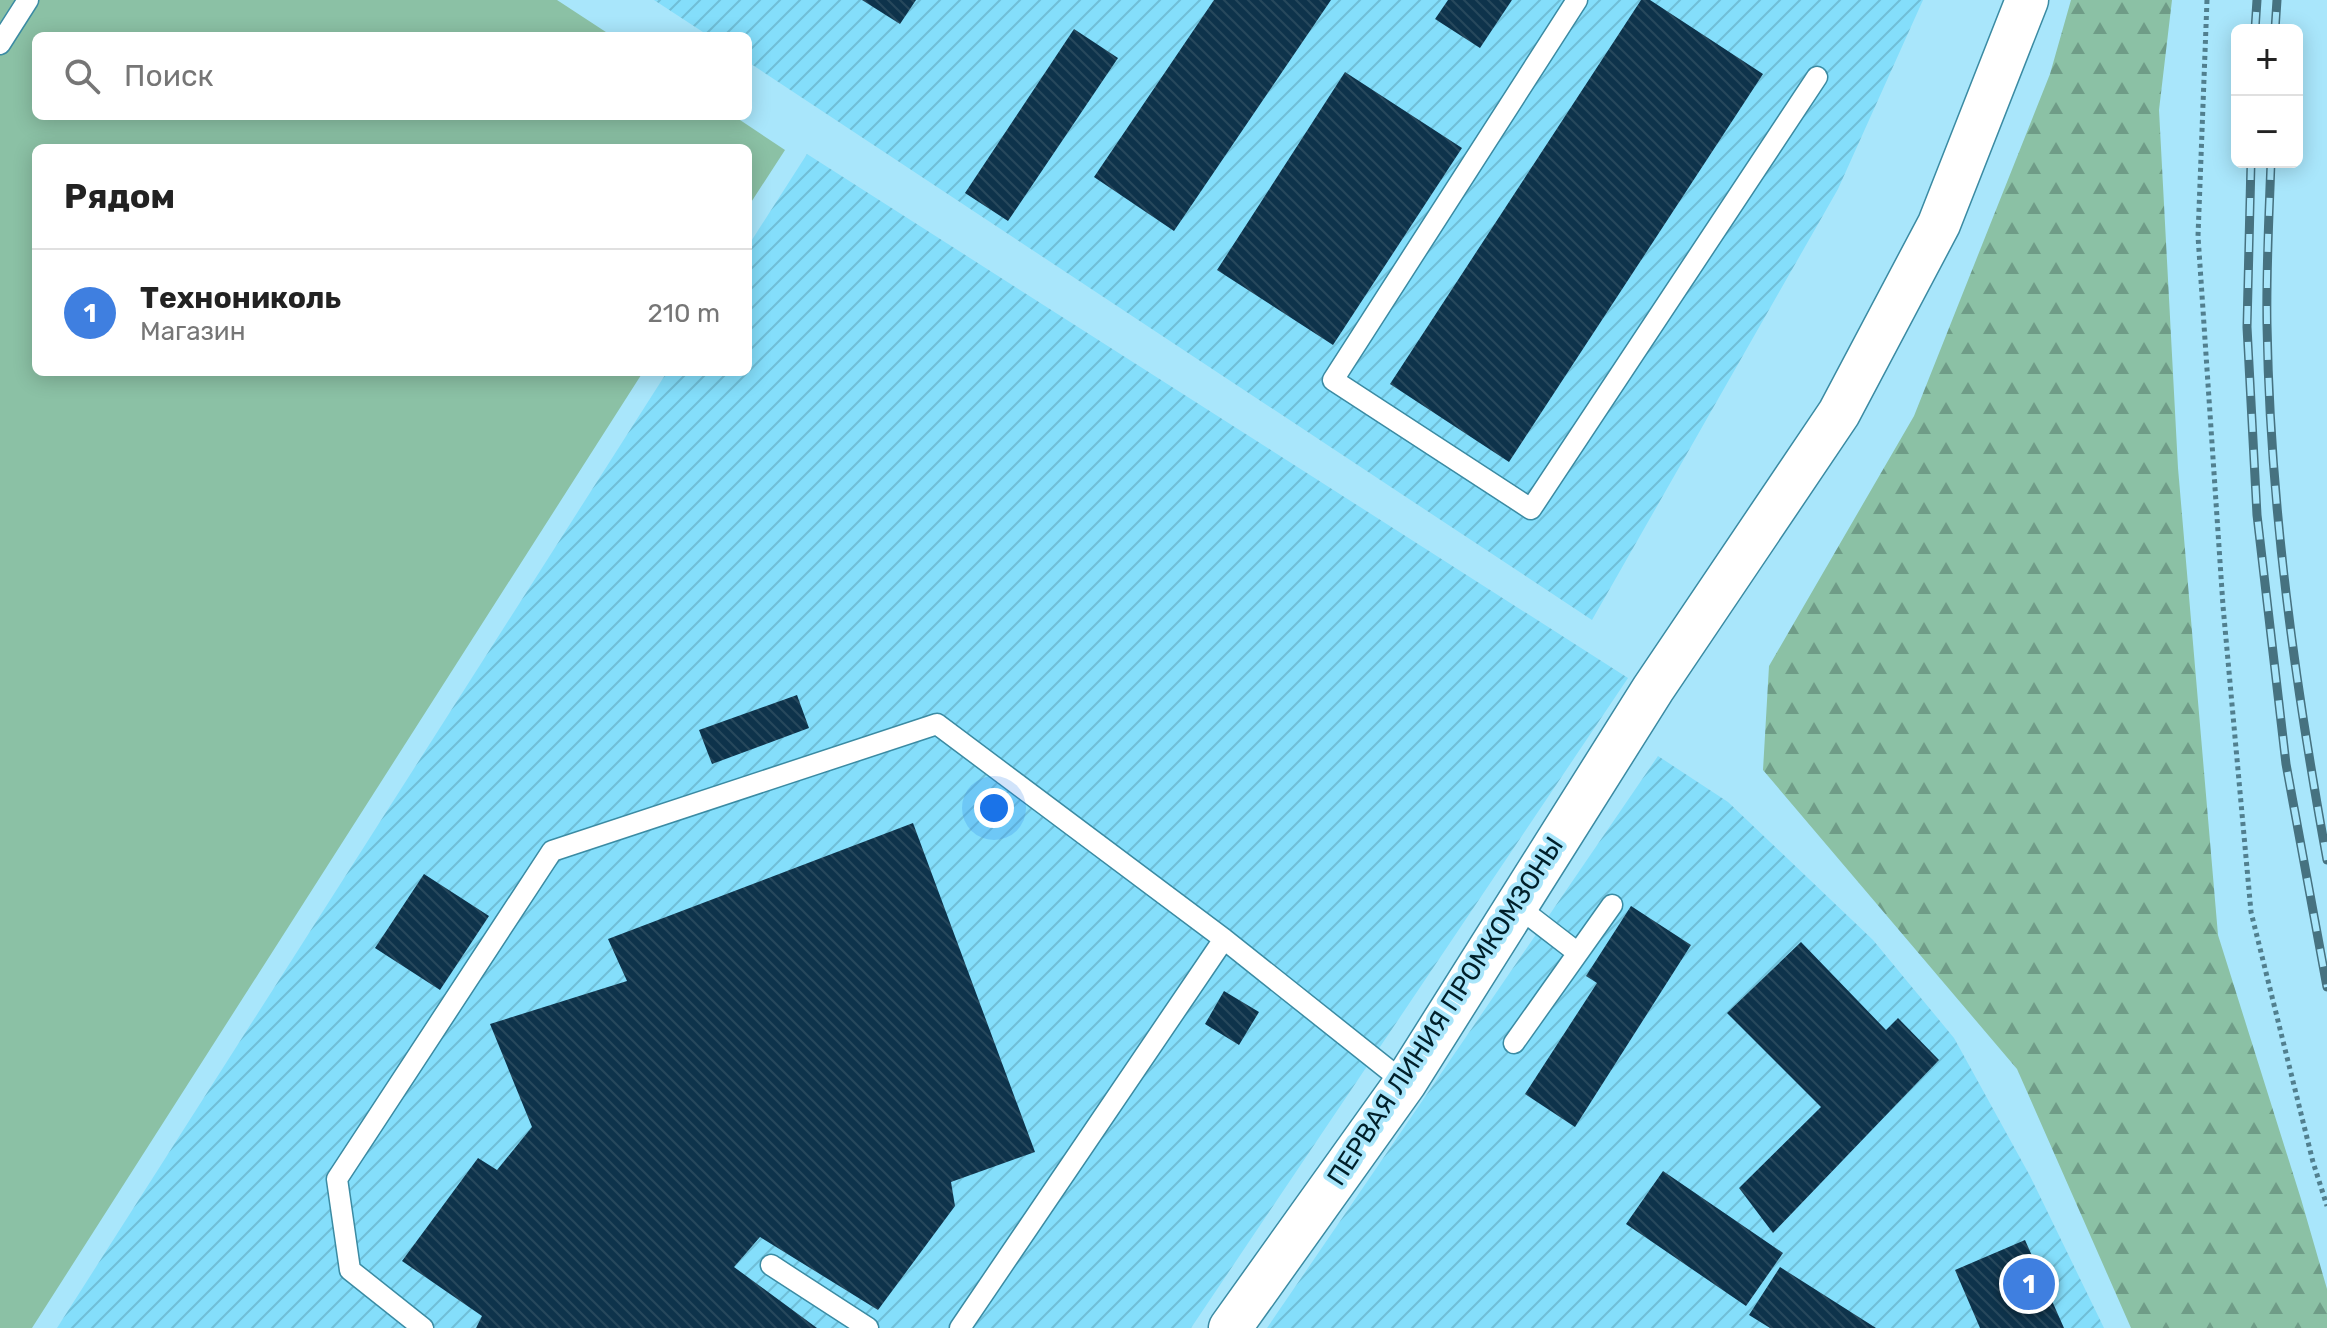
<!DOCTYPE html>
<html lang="ru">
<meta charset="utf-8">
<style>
body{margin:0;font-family:Rubik,sans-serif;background:#f6f6f6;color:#222}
.controls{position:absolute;right:24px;top:24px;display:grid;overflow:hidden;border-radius:12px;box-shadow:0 4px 20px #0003}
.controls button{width:72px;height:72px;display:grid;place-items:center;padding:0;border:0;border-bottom:2px solid #e0e0e0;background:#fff;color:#222;font:40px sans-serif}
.you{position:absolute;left:994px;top:808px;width:28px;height:28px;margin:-20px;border:6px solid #fff;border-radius:50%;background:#1a73e8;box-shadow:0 0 0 12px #1a73e833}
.badge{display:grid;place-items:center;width:52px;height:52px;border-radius:50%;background:#2563eb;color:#fff;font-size:26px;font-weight:700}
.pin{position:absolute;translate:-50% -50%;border:4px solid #fff;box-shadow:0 2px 8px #0006}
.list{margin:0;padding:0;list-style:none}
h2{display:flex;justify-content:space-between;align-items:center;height:104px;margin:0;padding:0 32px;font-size:34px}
h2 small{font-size:26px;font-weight:400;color:#767676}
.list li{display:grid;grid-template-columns:52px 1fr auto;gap:24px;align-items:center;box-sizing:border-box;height:128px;padding:0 32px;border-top:2px solid #e0e0e0}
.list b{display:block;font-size:30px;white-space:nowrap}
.list p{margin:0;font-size:26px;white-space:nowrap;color:#767676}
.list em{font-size:26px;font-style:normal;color:#767676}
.icon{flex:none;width:44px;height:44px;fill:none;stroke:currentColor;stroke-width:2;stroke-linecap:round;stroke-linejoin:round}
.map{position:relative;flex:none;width:2327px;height:1328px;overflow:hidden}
.search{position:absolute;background:#fff;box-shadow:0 4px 20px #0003;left:32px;top:32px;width:720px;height:88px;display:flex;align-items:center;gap:20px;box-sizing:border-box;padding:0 28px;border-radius:12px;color:#767676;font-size:30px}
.panel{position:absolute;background:#fff;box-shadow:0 4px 20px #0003;left:32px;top:144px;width:720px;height:232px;border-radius:12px}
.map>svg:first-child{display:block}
.industrial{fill:url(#industrial-furrows)}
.green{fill:#8bc1a5}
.forest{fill:url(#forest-firs)}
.building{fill:url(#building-back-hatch)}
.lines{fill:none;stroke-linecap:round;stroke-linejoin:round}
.service-casing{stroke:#3b8ba3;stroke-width:23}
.minor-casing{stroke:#3b8ba3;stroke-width:45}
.path{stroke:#517f8e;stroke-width:5;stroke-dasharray:4 4;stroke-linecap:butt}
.service{stroke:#fff;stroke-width:20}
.minor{stroke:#fff;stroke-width:42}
.rail-casing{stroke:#467280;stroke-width:9}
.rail{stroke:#a9e6fb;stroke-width:6;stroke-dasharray:18;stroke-linecap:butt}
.labels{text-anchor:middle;stroke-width:8;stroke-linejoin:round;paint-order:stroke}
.street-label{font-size:26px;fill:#00202a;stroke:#a9e6fb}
</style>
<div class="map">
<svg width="2327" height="1328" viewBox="0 0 2327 1328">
<defs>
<pattern id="industrial-furrows" width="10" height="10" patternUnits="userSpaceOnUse" patternTransform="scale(2)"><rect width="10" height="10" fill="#84defb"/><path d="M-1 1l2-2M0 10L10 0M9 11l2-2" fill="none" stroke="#70bed7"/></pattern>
<pattern id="forest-firs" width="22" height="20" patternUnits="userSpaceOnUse" patternTransform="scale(2)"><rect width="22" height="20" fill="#8bc1a5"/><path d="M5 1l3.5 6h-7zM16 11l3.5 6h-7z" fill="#6f9c87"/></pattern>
<pattern id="building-back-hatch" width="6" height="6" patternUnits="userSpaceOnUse" patternTransform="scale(2)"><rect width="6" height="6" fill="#0e334b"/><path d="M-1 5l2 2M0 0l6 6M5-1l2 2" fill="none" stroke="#27485c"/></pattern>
</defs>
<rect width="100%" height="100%" fill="#a9e6fb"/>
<path class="industrial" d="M654,0H1923L1838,189L1592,620L748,62V36H709Z
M807,154L1628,678L1191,1328H57L667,372H748V246Z
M1658,756L1728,802L1873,940L1954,1038L2030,1176L2104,1328H1267Z"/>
<path class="green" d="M0,0H557L612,36H36V116H734L785,150L748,207V148H36V372H643L32,1328H0Z"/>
<path class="forest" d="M2071,0H2172L2159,110L2178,468L2218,935L2301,1199L2327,1289V1328H2131L2017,1069L1763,770L1769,666L1914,416L2050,74Z"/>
<path class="building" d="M862,0H916L900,24Z
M1214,0H1331L1174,231L1094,177Z
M1448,0H1512L1480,48L1435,19Z
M1641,0H1650L1763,74L1509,462L1390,384Z
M1074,29L1118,58L1008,221L965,193Z
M1345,72L1462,148L1333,345L1217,270Z
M797,695L809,728L712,764L699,730Z
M913,823L1035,1152L951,1182L955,1206L878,1310L760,1237L734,1267L817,1328H476L482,1316L402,1261L478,1158L497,1170L532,1127L490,1024L627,981L608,939Z
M424,874L489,916L440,990L375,948Z
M1631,906L1691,945L1575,1127L1525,1094L1597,983L1586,976Z
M1801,942L1886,1030L1898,1018L1939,1060L1773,1233L1739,1188L1821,1107L1727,1013Z
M1224,991L1259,1012L1239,1045L1205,1024Z
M1663,1171L1783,1253L1746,1306L1626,1224Z
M2025,1240L2064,1328H1980L1955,1270Z
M1780,1267L1876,1328H1770L1749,1315Z"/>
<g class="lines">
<g class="service-casing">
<path id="service" d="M1577,0L1333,380L1531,509L1817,77
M0,44L28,0
M1517,906L1578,953
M1514,1043L1612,905
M771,1265L868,1328
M423,1328L350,1270L337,1179L552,851L937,724L1224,939L1405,1083
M960,1328L1224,939"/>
</g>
<g class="minor-casing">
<path id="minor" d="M1230,1328L1405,1083L1653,689L1839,413L1939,224L2027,0"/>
</g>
<path class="path" d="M2207,0L2198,236L2223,606L2251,912L2313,1162L2327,1206"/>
<use href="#service" class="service"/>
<use href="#minor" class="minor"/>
<g class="rail-casing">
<path id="rail" d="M2255,30L2257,0
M2275,30L2277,0
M2251,162L2247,327L2257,515L2286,764L2327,987
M2271,162C2269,216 2266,271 2267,325C2270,505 2295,684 2327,860"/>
</g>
<use href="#rail" class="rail"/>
</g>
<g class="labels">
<g class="street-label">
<text transform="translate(1445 1011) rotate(-57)" y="9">ПЕРВАЯ ЛИНИЯ ПРОМКОМЗОНЫ</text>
</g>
</g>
</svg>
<div class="controls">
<button>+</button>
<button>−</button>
</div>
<div class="you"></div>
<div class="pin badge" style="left:2029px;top:1284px;background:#3f7fe0">1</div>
<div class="search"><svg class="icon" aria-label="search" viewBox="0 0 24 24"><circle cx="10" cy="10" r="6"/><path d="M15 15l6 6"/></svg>Поиск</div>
<section class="panel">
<h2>Рядом<small></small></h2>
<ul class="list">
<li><span class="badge" style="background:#3f7fe0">1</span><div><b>Технониколь</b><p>Магазин</p></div><em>210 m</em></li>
</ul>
</section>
</div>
